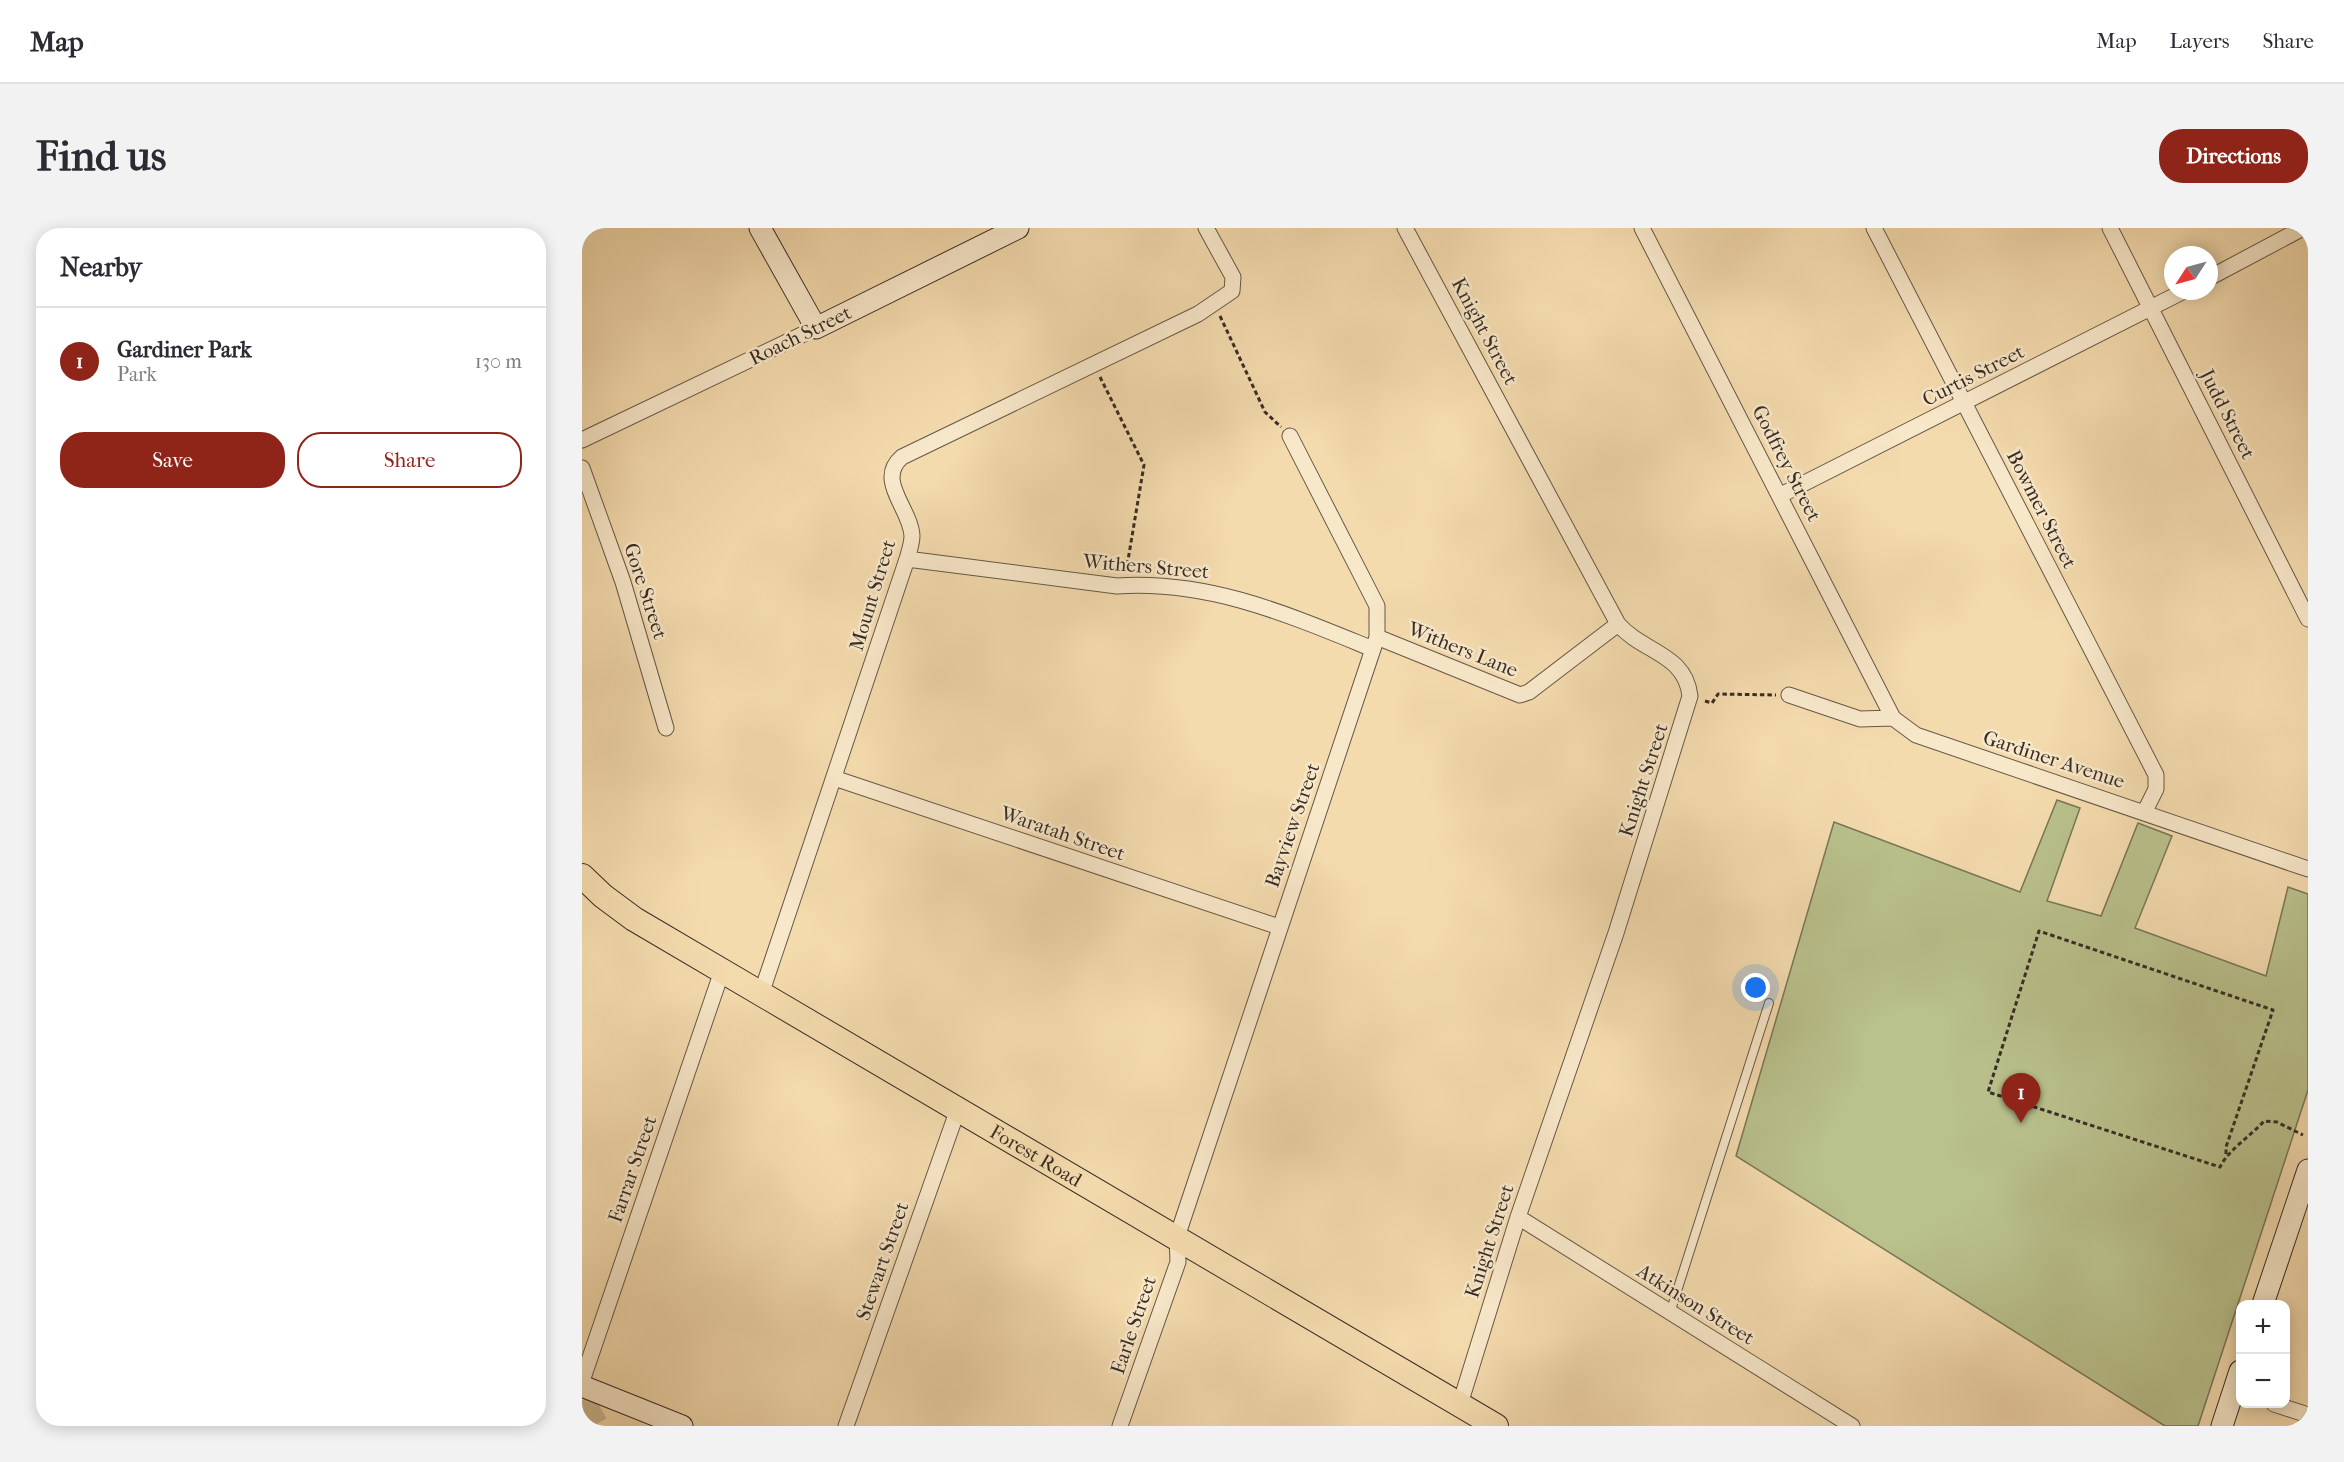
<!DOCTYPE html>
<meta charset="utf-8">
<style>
body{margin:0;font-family:"IM FELL French Canon",serif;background:#f2f2f3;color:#2b2b33}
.controls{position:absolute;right:18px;bottom:18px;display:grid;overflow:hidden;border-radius:12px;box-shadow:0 3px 15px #0003}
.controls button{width:54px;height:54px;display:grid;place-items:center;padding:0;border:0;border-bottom:2px solid #e1e1e2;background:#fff;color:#2b2b33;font:30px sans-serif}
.compass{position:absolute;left:1582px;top:18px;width:54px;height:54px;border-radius:50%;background:#fff;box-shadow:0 3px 15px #0003;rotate:234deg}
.you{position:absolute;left:1174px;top:760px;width:21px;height:21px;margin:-15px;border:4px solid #fff;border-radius:50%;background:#1a73e8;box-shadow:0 0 0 9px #1a73e833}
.badge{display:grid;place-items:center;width:39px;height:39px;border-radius:50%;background:#8f2418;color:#fff;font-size:20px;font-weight:700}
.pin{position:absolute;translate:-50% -50px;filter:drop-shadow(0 2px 3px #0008)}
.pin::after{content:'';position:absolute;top:32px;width:21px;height:18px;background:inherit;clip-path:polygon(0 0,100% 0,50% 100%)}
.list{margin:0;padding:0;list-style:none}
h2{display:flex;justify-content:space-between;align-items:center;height:78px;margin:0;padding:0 24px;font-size:26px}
h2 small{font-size:20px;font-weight:400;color:#7c7c81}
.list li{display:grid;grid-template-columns:39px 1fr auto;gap:18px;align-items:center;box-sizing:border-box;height:108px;padding:0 24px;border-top:2px solid #e1e1e2}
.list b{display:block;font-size:22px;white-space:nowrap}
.list p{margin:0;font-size:20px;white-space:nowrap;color:#7c7c81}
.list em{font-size:20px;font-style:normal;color:#7c7c81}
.actions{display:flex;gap:12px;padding:18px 24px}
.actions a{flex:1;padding:14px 0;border:2px solid #8f2418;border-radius:24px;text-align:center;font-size:21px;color:#8f2418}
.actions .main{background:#8f2418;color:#fff}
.map{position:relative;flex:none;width:1726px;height:1198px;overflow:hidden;border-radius:24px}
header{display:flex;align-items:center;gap:36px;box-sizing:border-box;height:84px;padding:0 30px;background:#fff;border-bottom:2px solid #e1e1e2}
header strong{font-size:28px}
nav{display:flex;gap:33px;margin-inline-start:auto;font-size:21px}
.intro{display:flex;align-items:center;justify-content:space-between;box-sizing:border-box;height:144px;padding:0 36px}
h1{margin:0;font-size:42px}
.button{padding:15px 27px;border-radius:24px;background:#8f2418;color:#fff;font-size:21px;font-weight:700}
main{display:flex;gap:36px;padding:0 36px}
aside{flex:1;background:#fff;border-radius:24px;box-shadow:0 3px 15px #0003}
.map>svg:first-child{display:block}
.green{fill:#b9c18c;stroke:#787658;stroke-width:1.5}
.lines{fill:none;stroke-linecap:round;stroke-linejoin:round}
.highway-tunnel{stroke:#ceb893;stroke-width:27;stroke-dasharray:27 14;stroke-linecap:butt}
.lane-casing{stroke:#665847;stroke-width:10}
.street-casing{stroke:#665847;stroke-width:17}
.secondary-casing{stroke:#372c25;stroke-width:23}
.primary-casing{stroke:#372c25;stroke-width:26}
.path{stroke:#372c25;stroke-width:3;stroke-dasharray:4.5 3;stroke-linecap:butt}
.lane{stroke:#f8e8ca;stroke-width:8}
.street{stroke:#f8e8ca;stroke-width:15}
.secondary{stroke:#f8e8ca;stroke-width:21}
.primary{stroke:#f4dbae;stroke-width:24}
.labels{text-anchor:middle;stroke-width:5;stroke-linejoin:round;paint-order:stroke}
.street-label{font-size:20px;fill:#372c25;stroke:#f8e8ca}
</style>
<header>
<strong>Map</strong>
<nav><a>Map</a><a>Layers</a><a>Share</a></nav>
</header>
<div class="intro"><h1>Find us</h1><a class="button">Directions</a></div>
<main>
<aside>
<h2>Nearby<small></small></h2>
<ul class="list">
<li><span class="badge">1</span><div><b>Gardiner Park</b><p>Park</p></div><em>130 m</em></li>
</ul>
<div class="actions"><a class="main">Save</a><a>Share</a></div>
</aside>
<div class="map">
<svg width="1726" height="1198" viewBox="0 0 1726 1198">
<rect width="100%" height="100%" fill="#f4dbae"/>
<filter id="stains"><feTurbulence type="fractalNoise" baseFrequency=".00333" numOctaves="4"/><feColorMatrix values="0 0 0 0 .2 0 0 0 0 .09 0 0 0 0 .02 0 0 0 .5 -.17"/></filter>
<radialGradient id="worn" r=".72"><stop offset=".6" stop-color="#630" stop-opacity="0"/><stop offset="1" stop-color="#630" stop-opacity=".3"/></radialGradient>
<path class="green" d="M1475,572L1498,580L1465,673L1519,688L1556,595L1590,608L1553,700L1684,748L1706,659L1726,666V862L1616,1198H1583L1154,928L1252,594L1438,664Z"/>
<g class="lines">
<path class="highway-tunnel" d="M0,1173L13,1198"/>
<g class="lane-casing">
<path id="lane" d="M1088,1085L1187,775"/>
</g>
<g class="street-casing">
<path id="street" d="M823,0L1036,396C1061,425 1103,425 1108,468L1034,705L936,989L878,1176
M1060,0L1311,490
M1292,0L1574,547V561L1563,583
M1528,0L1726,391
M1627,50L1721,0
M0,212L234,100
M0,240L41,354L84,500
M1199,267L1602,63
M325,331L535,358C628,352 707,387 791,421
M795,409L938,467L947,464L1036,396
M1207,467L1278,491L1311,490L1334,507L1726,641
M252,550L697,699
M179,766L325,331C327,324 330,315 330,308C329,281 293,252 320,229L616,86L650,63L651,49L624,0
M936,989L1270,1198
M0,1153L140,743
M1692,1176L1726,1187
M264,1198L376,881
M538,1198L596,1034L595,1009L795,409V378L708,208"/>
</g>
<g class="secondary-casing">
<path id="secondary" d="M178,0L234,100L436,0
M1681,1076L1726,942
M0,1158L100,1198
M1640,1198L1658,1143"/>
</g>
<g class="primary-casing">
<g id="primary">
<path id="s1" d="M0,648L21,668L52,691L914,1198"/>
</g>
</g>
<path class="path" d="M638,88L683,184L699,199
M518,149L562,237L544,344
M1123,473L1130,475L1136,466L1194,467
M1644,926V919L1691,782L1457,703L1406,864L1638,939C1647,921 1668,909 1682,893L1695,894L1721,907"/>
<use href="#lane" class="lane"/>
<use href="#street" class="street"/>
<use href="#secondary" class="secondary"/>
<use href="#primary" class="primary"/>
</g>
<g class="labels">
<g class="street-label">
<text transform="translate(903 103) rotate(62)" y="7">Knight Street</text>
<text transform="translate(218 107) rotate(-26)" y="7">Roach Street</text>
<text transform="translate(1391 147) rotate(-27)" y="7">Curtis Street</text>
<text transform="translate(1646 186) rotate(63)" y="7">Judd Street</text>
<text transform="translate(1205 235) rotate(63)" y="7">Godfrey Street</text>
<text transform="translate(1460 281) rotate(63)" y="7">Bowmer Street</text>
<text transform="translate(564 338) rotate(5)" y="7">Withers Street</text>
<text transform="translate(64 363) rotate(72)" y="7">Gore Street</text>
<text transform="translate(290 367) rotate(-73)" y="7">Mount Street</text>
<text transform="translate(881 421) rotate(22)" y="7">Withers Lane</text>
<text transform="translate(1472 531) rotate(18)" y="7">Gardiner Avenue</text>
<text transform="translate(1061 552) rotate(-72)" y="7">Knight Street</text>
<text transform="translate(710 597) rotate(-71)" y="7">Bayview Street</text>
<text transform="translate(481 605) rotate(19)" y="7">Waratah Street</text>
<text dy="7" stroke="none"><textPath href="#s1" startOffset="534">Forest Road</textPath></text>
<text transform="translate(50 941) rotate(-71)" y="7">Farrar Street</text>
<text transform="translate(907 1013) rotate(-72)" y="7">Knight Street</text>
<text transform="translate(300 1033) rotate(-71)" y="7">Stewart Street</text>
<text transform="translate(1114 1076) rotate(32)" y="7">Atkinson Street</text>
<text transform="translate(551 1097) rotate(-71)" y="7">Earle Street</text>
</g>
</g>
<rect width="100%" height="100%" filter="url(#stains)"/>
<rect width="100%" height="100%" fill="url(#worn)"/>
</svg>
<div class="controls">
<button>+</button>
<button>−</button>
</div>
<svg class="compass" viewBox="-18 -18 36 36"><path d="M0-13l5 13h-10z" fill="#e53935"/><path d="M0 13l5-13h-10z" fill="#7c7c81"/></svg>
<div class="you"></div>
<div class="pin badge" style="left:1439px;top:895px">1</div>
</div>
</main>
